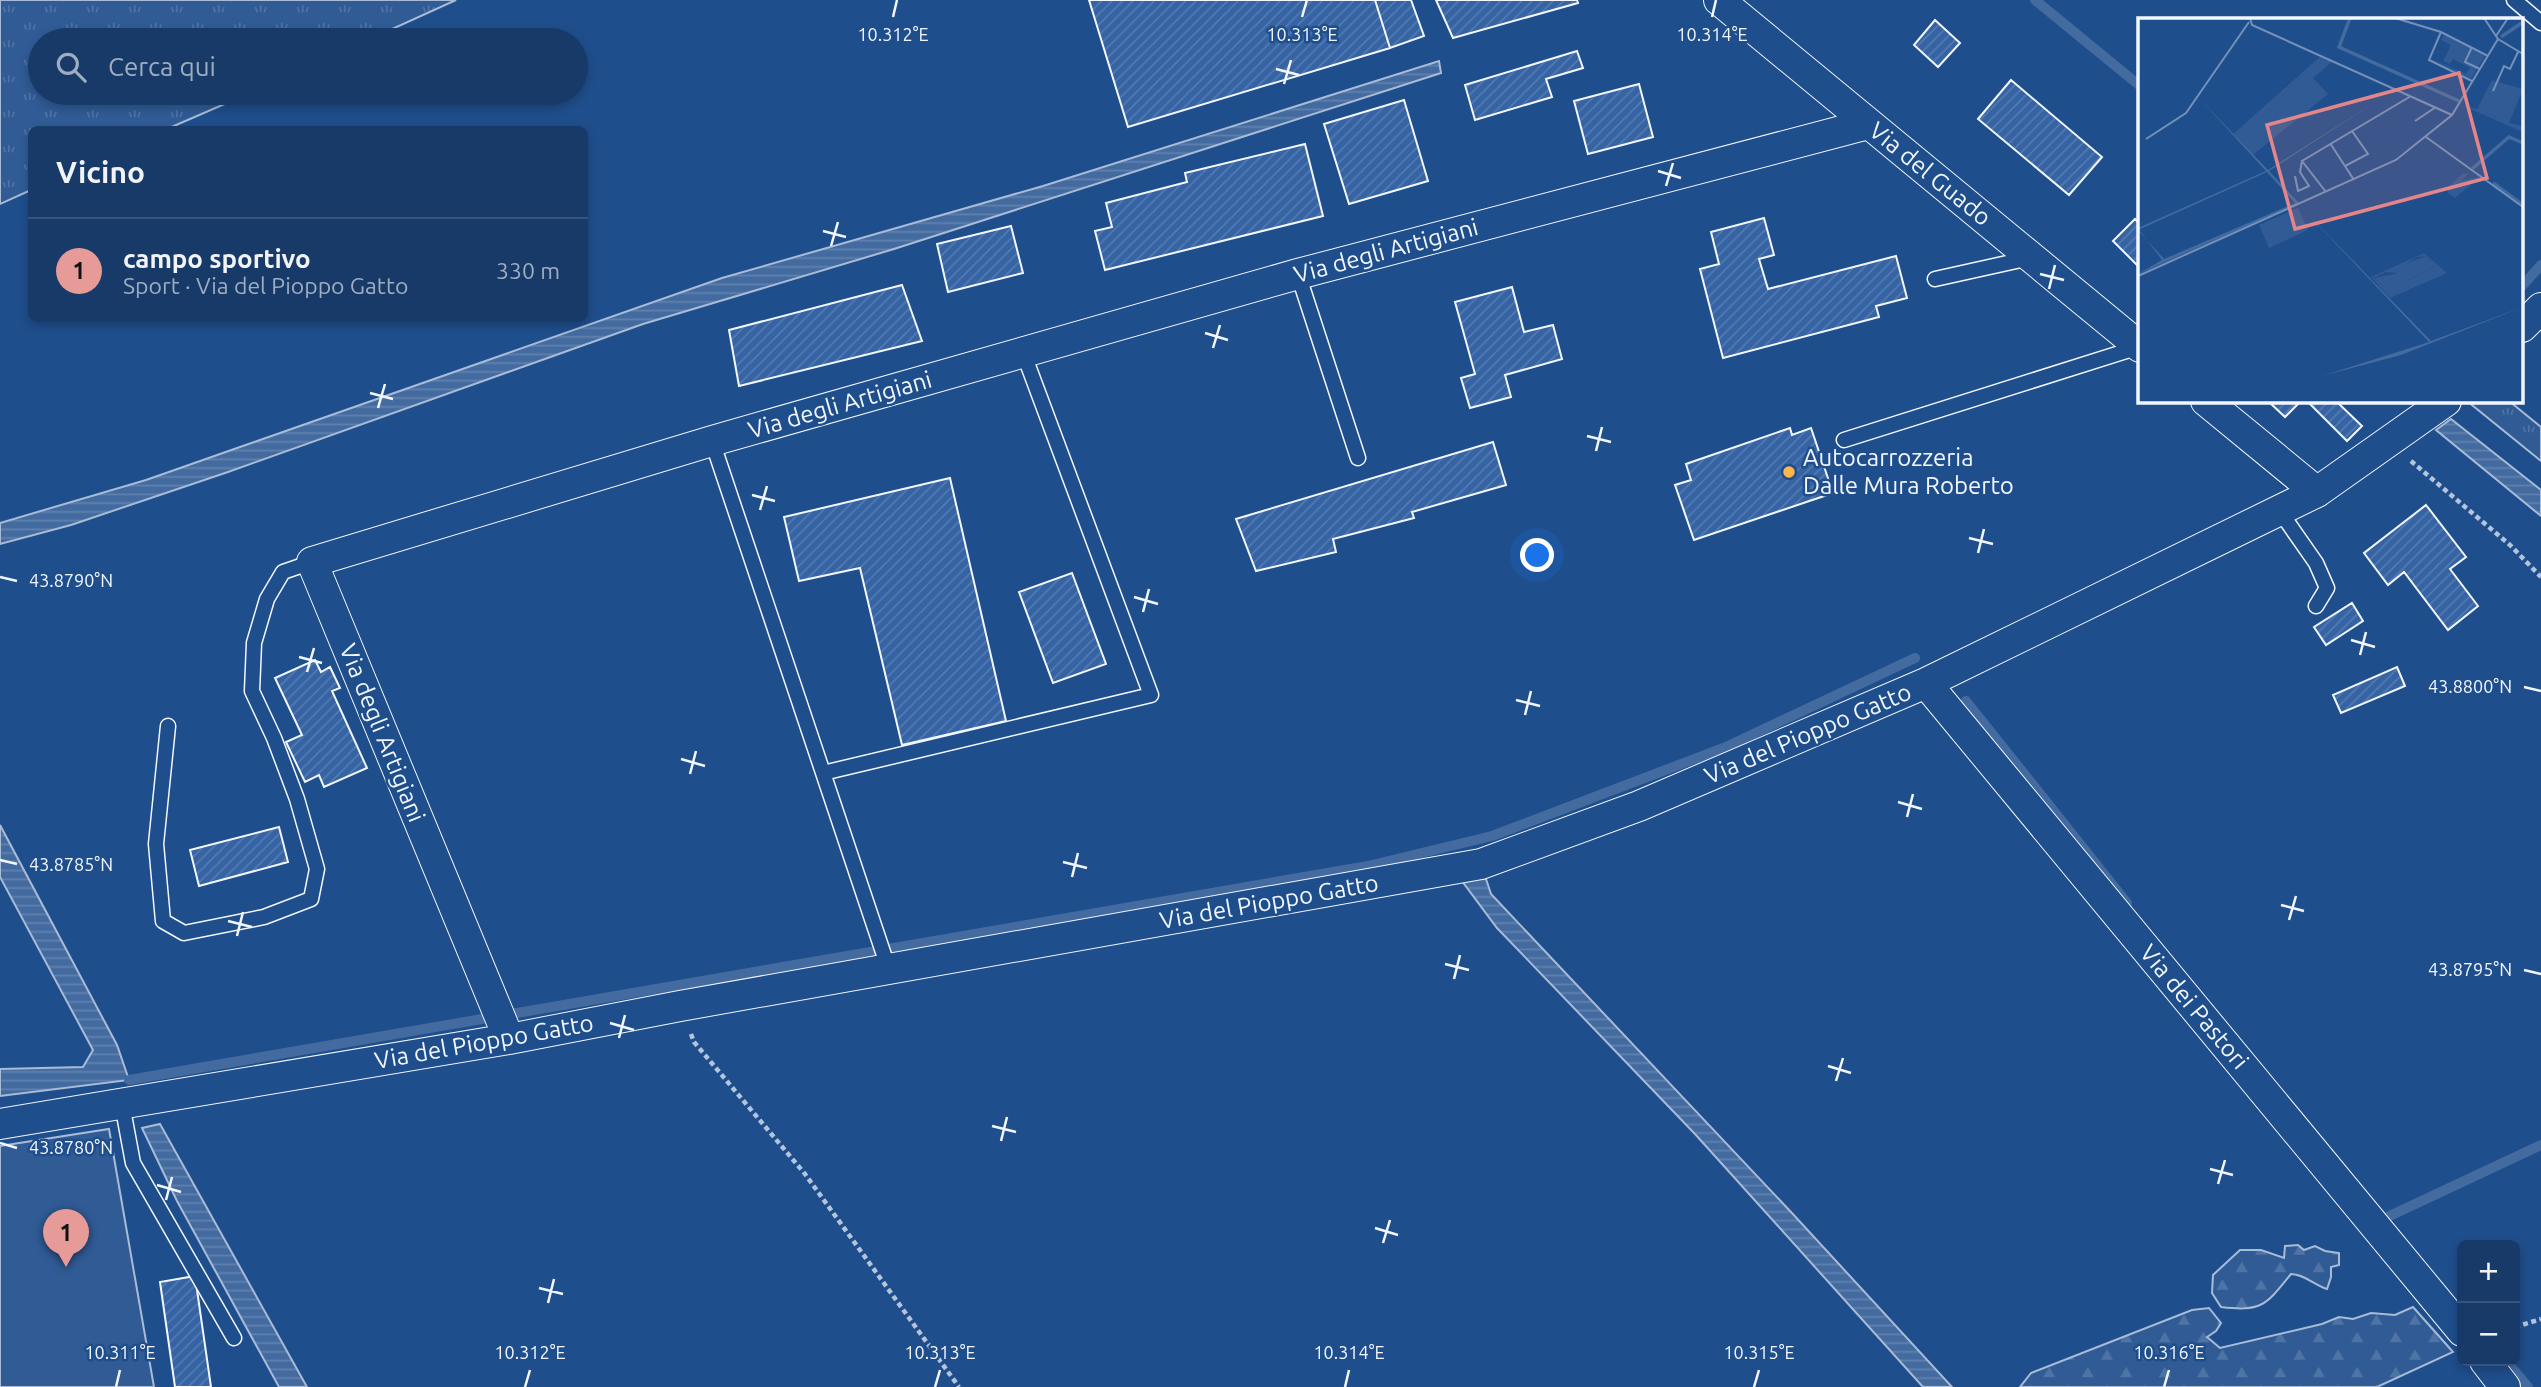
<!DOCTYPE html>
<html lang="it">
<meta charset="utf-8">
<style>
body{margin:0;font-family:Ubuntu,sans-serif;background:#244571;color:#f1f3f6}
.controls{position:absolute;right:21px;bottom:21px;display:grid;overflow:hidden;border-radius:10px;box-shadow:0 4px 10px #0003}
.controls button{width:63px;height:63px;display:grid;place-items:center;padding:0;border:0;border-bottom:2px solid #36547d;background:#173a69;color:#f1f3f6;font:35px sans-serif}
.you{position:absolute;left:1538px;top:556px;width:24px;height:24px;margin:-18px;border:5px solid #fff;border-radius:50%;background:#1a73e8;box-shadow:0 0 0 10px #1a73e833}
.badge{display:grid;place-items:center;width:46px;height:46px;border-radius:50%;background:#e69b98;color:#111;font-size:23px;font-weight:700}
.pin{position:absolute;translate:-50% -58px;filter:drop-shadow(0 2px 4px #0008)}
.pin::after{content:'';position:absolute;top:37px;width:24px;height:21px;background:inherit;clip-path:polygon(0 0,100% 0,50% 100%)}
.list{margin:0;padding:0;list-style:none}
h2{display:flex;justify-content:space-between;align-items:center;height:91px;margin:0;padding:0 28px;font-size:30px}
h2 small{font-size:23px;font-weight:400;color:#9eadc0}
.list li{display:grid;grid-template-columns:46px 1fr auto;gap:21px;align-items:center;box-sizing:border-box;height:105px;padding:0 28px;border-top:2px solid #36547d}
.list b{display:block;font-size:26px;white-space:nowrap}
.list p{margin:0;font-size:23px;white-space:nowrap;color:#9eadc0}
.list em{font-size:23px;font-style:normal;color:#9eadc0}
.icon{flex:none;width:38px;height:38px;fill:none;stroke:currentColor;stroke-width:2;stroke-linecap:round;stroke-linejoin:round}
.map{position:relative;flex:none;width:2541px;height:1387px;overflow:hidden}
.search{position:absolute;background:#173a69;box-shadow:0 4px 10px #0003;left:28px;top:28px;width:560px;height:77px;display:flex;align-items:center;gap:18px;box-sizing:border-box;padding:0 24px;border-radius:38px;color:#9eadc0;font-size:26px}
.panel{position:absolute;background:#173a69;box-shadow:0 4px 10px #0003;left:28px;top:126px;width:560px;height:196px;border-radius:10px}
.map>svg:first-child{display:block}
.grass{fill:url(#grass-tufts);stroke:#a8bbd7;stroke-width:2}
.forest{fill:url(#forest-firs);stroke:#a8bbd7;stroke-width:2}
.built{fill:#305b95;stroke:#a8bbd7;stroke-width:2}
.water{fill:url(#water-rules);stroke:#a8bbd7;stroke-width:2}
.lines{fill:none;stroke-linecap:round;stroke-linejoin:round}
.stream{stroke:#446ba0;stroke-width:10}
.building{fill:url(#building-hatch);stroke:#f2f6ff;stroke-width:2}
.lane-casing{stroke:#f2f6ff;stroke-width:17}
.street-casing{stroke:#f2f6ff;stroke-width:32}
.path{stroke:#b3c4dc;stroke-width:4.5;stroke-dasharray:5 3.5;stroke-linecap:butt}
.lane{stroke:#1f4e8c;stroke-width:14}
.street{stroke:#1f4e8c;stroke-width:30}
.ticks{fill:none;stroke:#f2f6ff;stroke-width:2.5}
.poi-dot{fill:#ffb74d;stroke:#1f4e8c;stroke-width:2.5}
.labels{text-anchor:middle;stroke-width:5;stroke-linejoin:round;paint-order:stroke}
.street-label{font-size:24px;fill:#f2f6ff;stroke:#1f4e8c}
.poi-label{font-size:24px;fill:#f2f6ff;stroke:#1f4e8c;text-anchor:start}
.inset-river{fill:none;stroke:#446ba0;stroke-width:3.5}
.inset-road{fill:none;stroke:#7391ba;stroke-width:2}
.view{fill:#e38589;fill-opacity:0.15;stroke:#e38589;stroke-width:3.5}
.inset-edge{fill:none;stroke:#f2f6ff;stroke-width:3.5}
.ticks-label{font-size:18px;text-anchor:middle;fill:#f2f6ff;stroke:#1f4e8c;stroke-width:5;stroke-linejoin:round;paint-order:stroke}
</style>
<div class="map">
<svg width="2541" height="1387" viewBox="0 0 2541 1387">
<defs>
<pattern id="grass-tufts" width="24" height="20" patternUnits="userSpaceOnUse" patternTransform="scale(1.75)"><rect width="24" height="20" fill="#305b95"/><path d="M3 7l-1-3M5 7V3M7 7l1-3M15 17l-1-3M17 17v-4M19 17l1-3" fill="none" stroke="#4e73a5"/></pattern>
<pattern id="forest-firs" width="22" height="20" patternUnits="userSpaceOnUse" patternTransform="scale(1.75)"><rect width="22" height="20" fill="#305b95"/><path d="M5 1l3.5 6h-7zM16 11l3.5 6h-7z" fill="#4e73a5"/></pattern>
<pattern id="water-rules" width="6" height="5" patternUnits="userSpaceOnUse" patternTransform="scale(1.75)"><rect width="6" height="5" fill="#446ba0"/><path d="M0 2.5h6" fill="none" stroke="#5f81ae"/></pattern>
<pattern id="building-hatch" width="6" height="6" patternUnits="userSpaceOnUse" patternTransform="scale(1.75)"><rect width="6" height="6" fill="#3563a3"/><path d="M-1 1l2-2M0 6l6-6M5 7l2-2" fill="none" stroke="#537ab1"/></pattern>
</defs>
<rect width="100%" height="100%" fill="#1f4e8c"/>
<path class="grass" d="M0,0H456L368,40H40V93H250L167,129L32,130L31,190L0,204Z
M2467,401H2509L2541,427V461Z"/>
<path class="forest" d="M2298,1245L2304,1250L2315,1246L2325,1251L2339,1253V1265L2331,1267V1277L2327,1289C2314,1285 2304,1274 2291,1274C2266,1305 2262,1312 2221,1307L2212,1293L2213,1275L2240,1250H2261L2284,1258L2285,1246Z
M2413,1307L2453,1352L2377,1387H2020L2031,1373L2192,1310L2209,1308L2221,1323L2216,1331L2207,1337L2220,1348L2322,1324L2339,1317L2353,1319L2371,1313L2395,1315Z"/>
<path class="built" d="M109,1129L154,1387H0V1146Z"/>
<path class="water" d="M1439,61L1441,73L894,249L643,324L228,472L71,525L0,544V523L146,480L722,278L1043,186Z
M2451,419L2541,490V516L2436,430Z
M0,825L117,1045L129,1080L0,1096V1069L83,1067L93,1050L0,877Z
M1481,864L1491,894L1791,1212L1952,1387H1923L1695,1134L1497,928L1453,869Z
M160,1124L307,1387H279L177,1201L142,1128Z"/>
<g class="lines">
<path class="stream" d="M2035,0L2140,86
M2522,286L2541,265
M1966,701L2127,903
M129,1080L1368,866L1492,836L1726,747L1915,658
M2381,1220L2541,1145
M2506,1361L2528,1387"/>
</g>
<path class="building" d="M1089,0H1375L1390,48L1128,127Z
M1375,0H1411L1424,36L1390,48Z
M1436,0H1577L1578,3L1453,38Z
M1935,20L1960,43L1938,67L1914,45Z
M1577,51L1583,68L1546,79L1552,97L1475,120L1465,85Z
M2011,80L2102,157L2069,195L1978,119Z
M1639,84L1653,137L1588,154L1574,101Z
M1404,100L1428,181L1349,204L1324,124Z
M1305,144L1323,216L1105,270L1095,231L1112,227L1106,203L1187,182L1185,173Z
M1764,218L1774,255L1759,259L1768,289L1896,256L1907,298L1876,306L1879,317L1723,358L1700,269L1719,264L1711,232Z
M2135,219L2140,224V268L2113,241Z
M1011,226L1023,273L948,292L937,244Z
M902,285L922,341L739,386L729,330Z
M1512,287L1524,332L1553,325L1562,359L1505,375L1511,397L1470,408L1461,378L1475,374L1455,302Z
M2268,401H2301L2285,417Z
M2307,401H2336L2362,426L2347,441Z
M1790,428L1792,435L1811,428L1833,493L1694,540L1675,485L1691,480L1686,464Z
M1493,442L1506,485L1412,512L1414,518L1333,539L1336,552L1256,571L1236,519Z
M950,478L1006,721L902,745L860,568L799,581L784,517Z
M2426,505L2466,557L2450,569L2478,606L2448,630L2404,572L2388,585L2364,553Z
M1072,573L1106,664L1053,683L1019,592Z
M2352,603L2363,621L2326,645L2314,627Z
M315,660L321,672L330,667L340,688L332,691L367,768L324,787L319,775L305,782L286,742L302,735L275,678Z
M2397,667L2405,686L2341,713L2333,695Z
M279,827L288,862L199,886L190,850Z
M195,1276L211,1387H175L160,1282Z"/>
<g class="lines">
<g class="lane-casing">
<path id="lane" d="M2514,0L2541,23
M1298,274L1358,458
M1935,279L2030,258
M1844,440L2139,347
M712,441L889,970
M2279,510L2316,563L2327,588L2316,606
M168,726L156,844L163,921L184,933L264,917L311,899L317,869L297,799L274,738L252,691L254,643L267,599L283,572L312,562
M823,773L1151,695L1023,352
M122,1104L133,1163L234,1338"/>
</g>
<g class="street-casing">
<path id="street" d="M1719,0L2140,347
M2522,327L2541,308
M2206,401L2317,492
M1926,683L2462,1331
M509,1039L312,562L712,441L1298,274L1868,124
M0,1124L509,1039L680,1006L1481,864L1639,806L1926,683L2317,492L2446,401
M2485,1361L2505,1387"/>
</g>
<path class="path" d="M2411,461L2510,545L2541,577
M691,1034L694,1042L805,1174L959,1387
M2515,1327L2541,1319"/>
<use href="#lane" class="lane"/>
<use href="#street" class="street"/>
</g>
<path class="ticks" d="M893,17L897,0M1302,17L1307,0M1712,17L1716,0M1276,69L1299,75M1284,84L1291,60M1658,171L1681,178M1666,186L1673,163M823,231L846,237M831,246L838,222M2040,274L2064,280M2049,289L2055,265M1205,333L1228,340M1213,348L1220,325M370,393L393,399M378,408L385,384M1587,436L1611,442M1596,451L1602,427M752,495L775,501M760,510L767,486M1969,538L1993,544M1978,553L1984,529M0,577L17,581M1134,597L1158,604M1143,612L1149,589M2351,640L2375,647M2360,655L2366,632M299,657L322,663M307,672L314,648M2524,687L2541,691M1516,700L1540,706M1525,715L1531,691M681,759L705,766M690,774L696,751M1898,802L1922,809M1907,817L1913,794M0,860L17,864M1063,862L1087,868M1072,877L1078,853M2281,905L2304,911M2289,920L2296,896M228,921L252,927M237,936L243,912M1445,964L1469,970M2524,970L2541,974M1454,979L1460,955M610,1023L634,1030M619,1038L625,1015M1828,1066L1851,1073M1836,1081L1843,1058M992,1126L1016,1132M1001,1141L1007,1117M0,1143L17,1148M2210,1169L2233,1175M2218,1184L2225,1160M157,1185L181,1192M166,1200L172,1177M1375,1228L1398,1235M1383,1243L1390,1220M539,1288L563,1294M548,1303L554,1279M116,1387L120,1370M525,1387L530,1370M935,1387L940,1370M1345,1387L1349,1370M1754,1387L1759,1370M2164,1387L2169,1370"/>
<circle class="poi-dot" cx="1789" cy="472" r="7"/>
<g class="labels">
<g class="street-label">
<text transform="translate(1930 174) rotate(39)" y="8">Via del Guado</text>
<text transform="translate(1386 251) rotate(-15)" y="8">Via degli Artigiani</text>
<text transform="translate(840 405) rotate(-16)" y="8">Via degli Artigiani</text>
<text transform="translate(382 733) rotate(68)" y="8">Via degli Artigiani</text>
<text transform="translate(1808 734) rotate(-23)" y="8">Via del Pioppo Gatto</text>
<text transform="translate(1269 902) rotate(-10)" y="8">Via del Pioppo Gatto</text>
<text transform="translate(2194 1007) rotate(50)" y="8">Via dei Pastori</text>
<text transform="translate(484 1042) rotate(-10)" y="8">Via del Pioppo Gatto</text>
</g>
<g class="poi-label">
<text x="1803" y="466">Autocarrozzeria<tspan x="1803" dy="28">Dalle Mura Roberto</tspan></text>
</g>
</g>
<g transform="translate(2138 18)">
<rect width="385" height="385" fill="#1f4e8c"/>
<path d="M183,38L195,43L175,60L190,76L115,137L95,116ZM354,62L385,71L371,105L385,108V114L323,87L339,91ZM286,235L309,255L252,280L233,259ZM288,238L298,248L271,262L245,268L235,260L248,254L257,255L278,239Z" fill="#305b95" fill-rule="evenodd"/>
<path d="M331,155L323,163L342,159L317,180L310,175V169L324,156ZM288,238L298,248L250,272L235,260L257,256L264,247Z" fill="#305b95"/>
<path d="M306,16L347,38L333,61L294,41L328,56L332,50L315,41L312,46L305,43L313,27L303,22ZM160,190L170,212L131,230L121,207Z" fill="#305b95"/>
<path d="M61,80L130,152L239,83L131,153L161,185L0,256L24,242L0,210L128,153ZM129,154L157,185L26,241L0,212ZM163,189L293,323L385,289L263,337L184,358L291,324Z" fill="#446ba0" fill-rule="evenodd"/>
<path class="inset-river" d="M212,0L201,29L321,83M363,19L385,4M334,151L371,119L385,125M355,165L385,187"/>
<path class="inset-road" d="M112,0L114,7L314,97M257,0L303,14L350,38M346,0L360,21L385,36M303,14L291,42L334,63M358,18L370,0M334,29L327,44L342,51M355,73L366,48L372,51L380,34M277,103L298,89M288,119L385,189M8,121L48,95L111,4M192,125L216,162M207,148L230,136L214,113M157,158L160,173L171,168L162,154L164,143M188,174L164,143L273,78M0,258L258,142L314,97L360,21"/>
<path class="view" d="M321,55L349,160L157,211L129,107Z"/>
<rect width="385" height="385" class="inset-edge"/>
</g>
<g class="ticks-label">
<text x="893" y="41">10.312°E</text>
<text x="1302" y="41">10.313°E</text>
<text x="1712" y="41">10.314°E</text>
<text x="71" y="587">43.8790°N</text>
<text x="2470" y="693">43.8800°N</text>
<text x="71" y="871">43.8785°N</text>
<text x="2470" y="976">43.8795°N</text>
<text x="71" y="1154">43.8780°N</text>
<text x="120" y="1359">10.311°E</text>
<text x="530" y="1359">10.312°E</text>
<text x="940" y="1359">10.313°E</text>
<text x="1349" y="1359">10.314°E</text>
<text x="1759" y="1359">10.315°E</text>
<text x="2169" y="1359">10.316°E</text>
</g>
</svg>
<div class="controls">
<button>+</button>
<button>−</button>
</div>
<div class="you"></div>
<div class="pin badge" style="left:66px;top:1267px">1</div>
<div class="search"><svg class="icon" aria-label="search" viewBox="0 0 24 24"><circle cx="10" cy="10" r="6"/><path d="M15 15l6 6"/></svg>Cerca qui</div>
<section class="panel">
<h2>Vicino<small></small></h2>
<ul class="list">
<li><span class="badge">1</span><div><b>campo sportivo</b><p>Sport · Via del Pioppo Gatto</p></div><em>330 m</em></li>
</ul>
</section>
</div>
